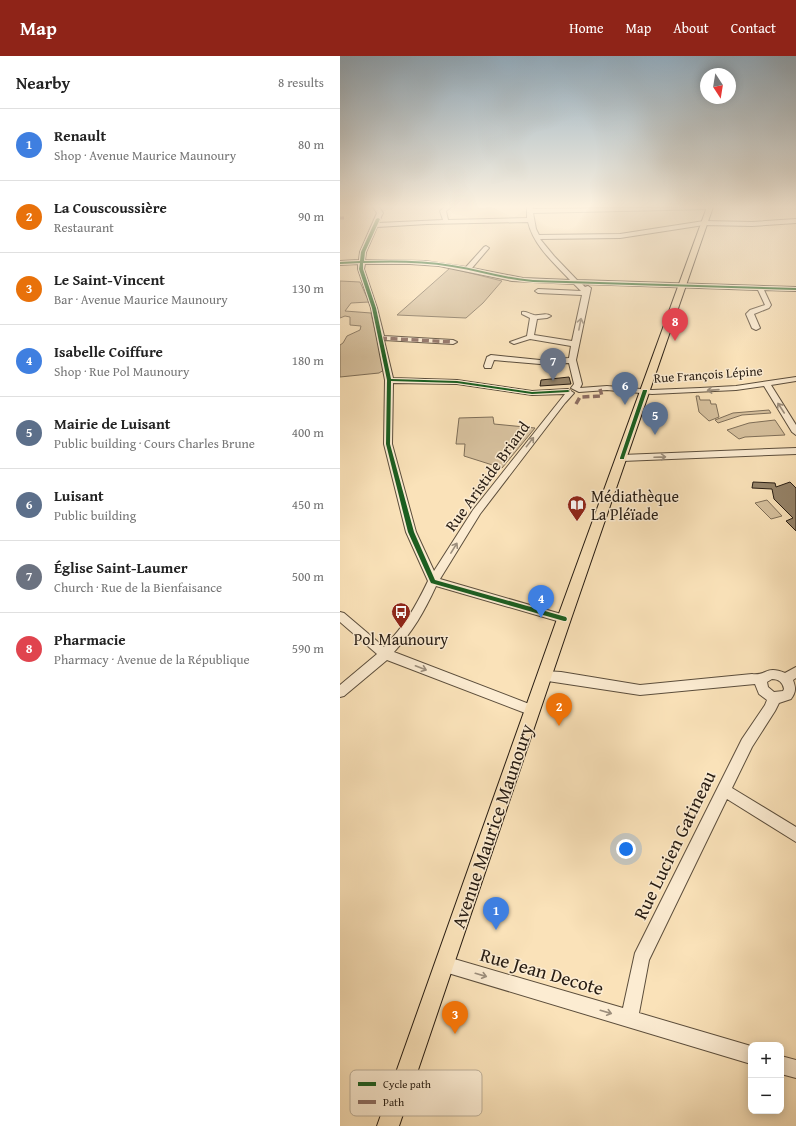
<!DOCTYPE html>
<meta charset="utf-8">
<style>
body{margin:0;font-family:"Gentium Book Plus",serif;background:#f6f6f6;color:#222}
.controls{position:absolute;right:12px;bottom:12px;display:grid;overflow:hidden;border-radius:8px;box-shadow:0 2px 10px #0003}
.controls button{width:36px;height:36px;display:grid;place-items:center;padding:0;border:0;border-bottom:1px solid #e0e0e0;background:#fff;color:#222;font:20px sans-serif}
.compass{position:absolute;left:360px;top:12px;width:36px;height:36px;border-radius:50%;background:#fff;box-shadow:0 2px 10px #0003;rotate:168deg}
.you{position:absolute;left:286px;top:793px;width:14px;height:14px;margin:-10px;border:3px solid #fff;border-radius:50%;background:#1a73e8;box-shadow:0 0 0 6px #1a73e833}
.badge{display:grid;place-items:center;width:26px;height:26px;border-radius:50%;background:#8f2418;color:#fff;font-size:13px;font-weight:700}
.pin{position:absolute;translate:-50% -33px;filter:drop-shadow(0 1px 2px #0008)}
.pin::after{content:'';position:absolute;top:21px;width:14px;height:12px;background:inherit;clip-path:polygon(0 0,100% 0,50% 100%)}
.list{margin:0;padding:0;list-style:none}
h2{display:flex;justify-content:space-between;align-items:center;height:52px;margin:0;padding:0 16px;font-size:17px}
h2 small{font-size:13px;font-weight:400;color:#767676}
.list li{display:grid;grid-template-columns:26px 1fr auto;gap:12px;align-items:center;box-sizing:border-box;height:72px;padding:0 16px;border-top:1px solid #e0e0e0}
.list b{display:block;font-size:15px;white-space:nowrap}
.list p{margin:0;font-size:13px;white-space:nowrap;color:#767676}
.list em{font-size:13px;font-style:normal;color:#767676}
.map{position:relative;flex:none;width:456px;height:1070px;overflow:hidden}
header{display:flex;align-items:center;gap:24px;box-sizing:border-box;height:56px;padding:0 20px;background:#8f2418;color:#fff}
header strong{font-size:19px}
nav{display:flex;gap:22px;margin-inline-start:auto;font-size:14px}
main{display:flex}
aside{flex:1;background:#fff}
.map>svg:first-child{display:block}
.green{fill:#d6c09d;stroke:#7e6e58}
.building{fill:#958369;stroke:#271c12}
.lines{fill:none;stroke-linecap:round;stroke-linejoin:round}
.minor-casing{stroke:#5c4e3c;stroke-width:2}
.major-casing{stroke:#271c12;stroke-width:2}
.minor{fill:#fcecd2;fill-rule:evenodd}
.major{fill:#fae2b9;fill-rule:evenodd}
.quiet-far1{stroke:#8d6e63;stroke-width:3;stroke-dasharray:5.5 3;stroke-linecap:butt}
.quiet{stroke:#8d6e63;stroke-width:3.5;stroke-dasharray:7 3.5;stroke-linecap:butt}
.cycleway-casing{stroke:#fcecd2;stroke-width:2}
.cycleway{fill:#1b5e20;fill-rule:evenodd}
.oneway{stroke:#9c8e7c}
.labels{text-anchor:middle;stroke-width:3;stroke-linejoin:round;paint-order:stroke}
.far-street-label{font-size:13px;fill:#271c12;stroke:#fcecd2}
.street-label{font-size:16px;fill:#271c12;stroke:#fcecd2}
.poi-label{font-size:16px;fill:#271c12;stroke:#fcecd2;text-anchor:start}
.near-street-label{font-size:19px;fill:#271c12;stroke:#fcecd2}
.key{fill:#fcecd2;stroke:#bcae98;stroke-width:1}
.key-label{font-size:11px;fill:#271c12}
</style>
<header>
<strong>Map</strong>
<nav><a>Home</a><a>Map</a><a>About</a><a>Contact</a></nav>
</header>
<main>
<aside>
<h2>Nearby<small>8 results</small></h2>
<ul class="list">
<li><span class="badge" style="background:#3f7fe0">1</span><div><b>Renault</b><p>Shop · Avenue Maurice Maunoury</p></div><em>80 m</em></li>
<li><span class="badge" style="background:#e8710a">2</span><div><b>La Couscoussière</b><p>Restaurant</p></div><em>90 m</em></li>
<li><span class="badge" style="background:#e8710a">3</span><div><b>Le Saint-Vincent</b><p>Bar · Avenue Maurice Maunoury</p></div><em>130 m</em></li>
<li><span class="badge" style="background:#3f7fe0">4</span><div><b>Isabelle Coiffure</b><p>Shop · Rue Pol Maunoury</p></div><em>180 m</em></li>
<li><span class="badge" style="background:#5c6f8a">5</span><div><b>Mairie de Luisant</b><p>Public building · Cours Charles Brune</p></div><em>400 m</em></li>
<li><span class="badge" style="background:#5c6f8a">6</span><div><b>Luisant</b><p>Public building</p></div><em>450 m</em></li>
<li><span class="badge" style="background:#6b7280">7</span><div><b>Église Saint-Laumer</b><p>Church · Rue de la Bienfaisance</p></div><em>500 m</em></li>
<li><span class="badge" style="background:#e0444e">8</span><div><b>Pharmacie</b><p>Pharmacy · Avenue de la République</p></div><em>590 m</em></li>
</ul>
</aside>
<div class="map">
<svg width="456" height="1070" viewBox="0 0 456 1070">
<rect width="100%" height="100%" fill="#fae2b9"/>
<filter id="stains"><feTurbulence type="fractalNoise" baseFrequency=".005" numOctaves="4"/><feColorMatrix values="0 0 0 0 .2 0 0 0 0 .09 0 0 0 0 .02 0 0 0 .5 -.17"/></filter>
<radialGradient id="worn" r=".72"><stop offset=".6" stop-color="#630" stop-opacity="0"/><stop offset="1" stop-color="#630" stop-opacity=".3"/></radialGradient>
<path class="green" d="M110,212L162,225L143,247L126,262L57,259Z
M0,225L20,226L29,246L11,247L5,255L31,257L44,314L39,317L0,321V289L3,287L7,280L20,274L21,270L10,269V261L5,260L0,262Z
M356,340H359L360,344H370L371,348H376L379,361L369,365L359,356Z
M429,354L431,357L402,359L378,367L375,364L393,357Z
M153,361L154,368L195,372L162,412L124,400L125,388H116L119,362Z
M435,364L445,379L405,381L399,383L387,374L409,367Z
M427,444L442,460L431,463L415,447Z"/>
<path class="building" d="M229,321L231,328L200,330L201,324Z
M413,426L435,427L436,431L450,426L456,432V475L446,465L453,462L434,443L432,433L412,432Z"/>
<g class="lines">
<g class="minor-casing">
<path id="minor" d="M33,151H39L43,157L38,167L103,164L100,155L105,151H111L106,155L108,164L187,162V151H193V153L373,151L370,153L193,157L196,173L199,179L280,178L364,165L412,166L456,163V167L412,170L364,169L280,182L200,183L214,200L237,224L456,231V235L424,234L431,249L429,252L414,258L420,272L416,274L412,272L406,258L410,254L425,249L418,234L242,228L245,231L248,230L251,232L236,304L242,328L240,332L267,330L312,334L360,332L396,330L456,321V325L431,329L456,369V379L452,376L424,330L396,334L312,338L267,334L239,336L231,332L234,328L229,307L200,308L154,304L151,312H145L144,310L147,301L151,299L200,304L229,302L231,290L190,283L174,288L170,286L187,280L190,262L182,258V256C187,255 189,258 194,259C200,260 206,256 211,260L207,262L197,263L194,279L232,285L242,239L198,237L195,235L198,233L241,235L234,228L172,225L99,210L70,208H25L24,213L37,252L44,280L113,284L117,286L113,288L44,284L53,322L117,324L192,335L228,333L234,337L225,347L140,458L100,523L228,560L230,563L228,566L224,567L96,530C84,556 73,575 54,596L197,651L199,655L197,659L193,660L47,604L4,640L0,641V629L37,598L0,566V556L4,557L44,591C65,569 75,552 88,525L66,476L44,388L45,324L31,252L18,213V208L0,209V205L19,204L20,196L37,157ZM188,166C194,190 213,206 230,224L183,222L132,212L149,192L146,190L144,191L126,211L85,205L25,204L26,196L37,171L87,168ZM53,327L117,328L192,339L225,338L133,454L94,515L76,476L52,388Z
M456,392V398L282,405L277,402L282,399Z
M456,611V622L453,624C456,632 456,636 451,643L439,647L435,655L412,691L392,732L456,771V786L387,743L309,904L299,957L411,990V1008L98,914L96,908L98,902L104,900L283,952L295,897L402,683L425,649L427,644L419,638L415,628L300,639L201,624L199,620L201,616L205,615L221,616L300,629L412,618C427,620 426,609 445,617ZM432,623C439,623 443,627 444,633L443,635L434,636L428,631L427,626Z
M441,1000L456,1004V1022L441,1018Z"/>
</g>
<g class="major-casing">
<path id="major" d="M367,151H373L231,563L59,1070H37L217,563Z"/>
</g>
<use href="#minor" class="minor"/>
<use href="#major" class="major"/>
<path class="quiet-far1" d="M0,162H4"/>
<path class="quiet" d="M40,282L113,286
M236,348L240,341L262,340L260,333"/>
<g class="cycleway-casing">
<path id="cycleway" d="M38,162L40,163L25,196L24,205C53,204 83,204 112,209C139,213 165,222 193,224L456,232V234L193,226C165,224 139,215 112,211C83,206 53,206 23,207V213L36,252L51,323L117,325L192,336L228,334L230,335L228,336L192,338L117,327L51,325L50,388L74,476L95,524L226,561L227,563L226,565H224L91,527L90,525L68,476L46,388L47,324L32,252L19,213L20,207L0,208V206L20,205L21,196L36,163Z
M303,334H307V335L284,402V403H280V402Z"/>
</g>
<use href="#cycleway" class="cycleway"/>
</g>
<defs><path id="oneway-shaft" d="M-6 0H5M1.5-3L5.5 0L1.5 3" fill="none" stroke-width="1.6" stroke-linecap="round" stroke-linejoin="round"/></defs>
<g class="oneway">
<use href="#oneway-shaft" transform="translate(240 268) rotate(-79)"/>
<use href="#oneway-shaft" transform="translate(373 334) rotate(176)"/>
<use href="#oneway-shaft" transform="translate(441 352) rotate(-123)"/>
<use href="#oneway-shaft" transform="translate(190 386) rotate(-52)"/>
<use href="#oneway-shaft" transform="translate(320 401) rotate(-2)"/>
<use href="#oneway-shaft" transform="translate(114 492) rotate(-58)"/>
<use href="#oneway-shaft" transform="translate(81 612) rotate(21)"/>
<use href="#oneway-shaft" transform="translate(141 919) rotate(16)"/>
<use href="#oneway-shaft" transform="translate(266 956) rotate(16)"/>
</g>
<linearGradient id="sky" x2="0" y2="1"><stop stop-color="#92acbe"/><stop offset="0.5" stop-color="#fdf2e0"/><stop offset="1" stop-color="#fdf2e0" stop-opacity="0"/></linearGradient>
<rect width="456" height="301" fill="url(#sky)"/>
<defs>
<g id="library-pin" transform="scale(1)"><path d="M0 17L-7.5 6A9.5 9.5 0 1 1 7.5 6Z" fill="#8f2418" stroke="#fcecd2"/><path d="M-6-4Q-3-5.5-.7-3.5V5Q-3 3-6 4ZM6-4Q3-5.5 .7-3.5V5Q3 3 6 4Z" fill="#fff"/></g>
<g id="bus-pin" transform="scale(1)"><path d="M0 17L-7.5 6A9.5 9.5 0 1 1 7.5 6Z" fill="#8f2418" stroke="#fcecd2"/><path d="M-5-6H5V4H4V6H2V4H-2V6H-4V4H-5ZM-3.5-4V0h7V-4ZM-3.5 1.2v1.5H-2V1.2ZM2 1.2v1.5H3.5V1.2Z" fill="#fff"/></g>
</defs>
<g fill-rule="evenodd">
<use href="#library-pin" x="237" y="449"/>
<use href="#bus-pin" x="61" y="556"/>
</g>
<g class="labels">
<g class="far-street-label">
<text transform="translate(368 318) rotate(-4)" y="5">Rue François Lépine</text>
</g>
<g class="street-label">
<text transform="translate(147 420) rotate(-54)" y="6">Rue Aristide Briand</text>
</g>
<g class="poi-label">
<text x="251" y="446">Médiathèque<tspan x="251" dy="18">La Pléïade</tspan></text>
<text x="61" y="589" text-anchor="middle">Pol Maunoury</text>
</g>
<g class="near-street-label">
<text transform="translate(152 770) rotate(-71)" y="7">Avenue Maurice Maunoury</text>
<text transform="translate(334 789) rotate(-64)" y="7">Rue Lucien Gatineau</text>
<text transform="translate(202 915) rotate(16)" y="7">Rue Jean Decote</text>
</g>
</g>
<rect x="10" y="1014" width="132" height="46" rx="6" class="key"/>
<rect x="18" y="1026" width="18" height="4" fill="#1b5e20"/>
<rect x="18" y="1044" width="18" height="4" fill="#8d6e63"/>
<g class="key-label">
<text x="43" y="1032">Cycle path</text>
<text x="43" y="1050">Path</text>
</g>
<rect width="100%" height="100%" filter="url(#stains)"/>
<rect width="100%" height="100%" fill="url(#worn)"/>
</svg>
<div class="controls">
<button>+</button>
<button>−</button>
</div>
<svg class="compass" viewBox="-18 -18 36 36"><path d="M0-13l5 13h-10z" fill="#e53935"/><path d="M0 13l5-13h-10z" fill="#767676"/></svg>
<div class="you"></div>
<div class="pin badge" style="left:156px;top:874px;background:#3f7fe0">1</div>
<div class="pin badge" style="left:219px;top:670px;background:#e8710a">2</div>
<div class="pin badge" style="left:115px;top:978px;background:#e8710a">3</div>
<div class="pin badge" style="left:201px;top:562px;background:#3f7fe0">4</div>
<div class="pin badge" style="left:315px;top:379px;background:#5c6f8a">5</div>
<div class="pin badge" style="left:285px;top:349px;background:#5c6f8a">6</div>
<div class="pin badge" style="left:213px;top:325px;background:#6b7280">7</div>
<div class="pin badge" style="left:335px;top:285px;background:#e0444e">8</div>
</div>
</main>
